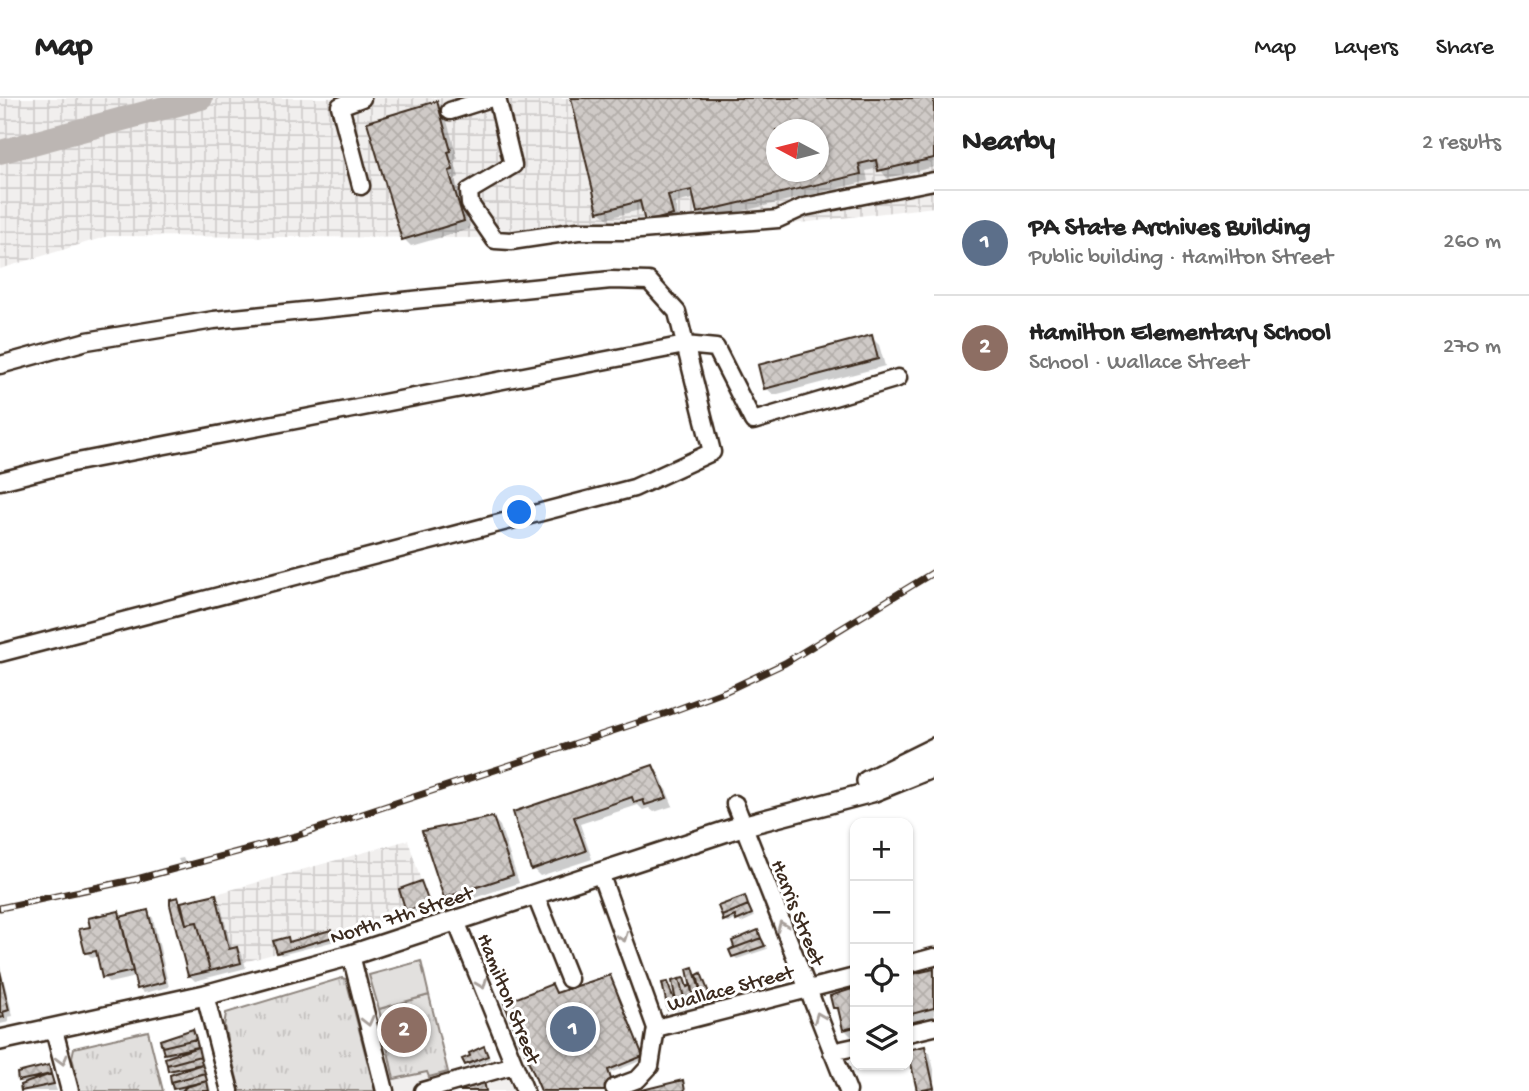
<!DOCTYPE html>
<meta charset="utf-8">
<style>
body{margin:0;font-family:"Gochi Hand",sans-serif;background:#f2f2f2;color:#222}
.controls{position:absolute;right:21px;bottom:21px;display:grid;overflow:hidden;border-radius:14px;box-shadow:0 2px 5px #0004}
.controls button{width:63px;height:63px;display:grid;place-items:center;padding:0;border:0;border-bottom:2px solid #e0e0e0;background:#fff;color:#222;font:35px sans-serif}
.compass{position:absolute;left:766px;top:21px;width:63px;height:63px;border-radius:50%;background:#fff;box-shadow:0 2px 5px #0004;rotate:277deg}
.you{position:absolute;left:520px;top:415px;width:24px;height:24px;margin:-18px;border:5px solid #fff;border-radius:50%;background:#1a73e8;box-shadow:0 0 0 10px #1a73e833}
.badge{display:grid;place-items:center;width:46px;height:46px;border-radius:50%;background:#d1495b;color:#fff;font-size:23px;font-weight:700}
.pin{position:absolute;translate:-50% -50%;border:4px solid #fff;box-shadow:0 2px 7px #0006}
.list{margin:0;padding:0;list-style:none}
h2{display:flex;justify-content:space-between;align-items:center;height:91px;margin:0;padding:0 28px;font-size:30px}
h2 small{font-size:23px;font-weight:400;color:#767676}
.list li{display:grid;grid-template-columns:46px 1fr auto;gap:21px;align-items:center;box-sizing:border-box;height:105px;padding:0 28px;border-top:2px solid #e0e0e0}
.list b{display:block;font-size:26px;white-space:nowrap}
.list p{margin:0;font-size:23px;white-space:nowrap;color:#767676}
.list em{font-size:23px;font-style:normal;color:#767676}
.icon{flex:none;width:38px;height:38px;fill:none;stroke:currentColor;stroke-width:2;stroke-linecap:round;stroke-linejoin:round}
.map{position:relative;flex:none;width:934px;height:993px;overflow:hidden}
header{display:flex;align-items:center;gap:42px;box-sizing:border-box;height:98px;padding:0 35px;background:#fff;border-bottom:2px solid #e0e0e0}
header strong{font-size:33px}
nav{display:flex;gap:38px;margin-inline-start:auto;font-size:24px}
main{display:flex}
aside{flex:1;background:#fff}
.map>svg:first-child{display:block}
.built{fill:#f1efee}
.industrial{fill:url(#industrial-grid);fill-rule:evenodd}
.grass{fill:url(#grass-tufts);stroke:#8e857e;stroke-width:2}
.pitch{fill:#e2e0de;stroke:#8e857e;stroke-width:2}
.shadow{fill:#0003;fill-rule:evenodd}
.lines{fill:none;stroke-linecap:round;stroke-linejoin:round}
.river{stroke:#bcb6b3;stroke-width:24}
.building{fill:url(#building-cross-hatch);stroke:#3b2a1e;stroke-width:2;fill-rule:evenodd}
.minor-casing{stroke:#3b2a1e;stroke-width:21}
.major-casing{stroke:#3b2a1e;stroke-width:24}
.minor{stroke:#fff;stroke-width:16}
.major{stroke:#fff;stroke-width:19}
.rail-casing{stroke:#3b2a1e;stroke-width:7}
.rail{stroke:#fff;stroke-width:4.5;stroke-dasharray:13;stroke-linecap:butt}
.oneway{stroke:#a79f9a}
.labels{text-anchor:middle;stroke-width:6;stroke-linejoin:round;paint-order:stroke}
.street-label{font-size:21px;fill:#3b2a1e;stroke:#fff}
</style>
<header>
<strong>Map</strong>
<nav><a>Map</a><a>Layers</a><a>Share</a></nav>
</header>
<main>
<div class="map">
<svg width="934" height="993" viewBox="0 0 934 993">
<defs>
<pattern id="industrial-grid" width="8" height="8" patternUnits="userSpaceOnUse" patternTransform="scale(1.75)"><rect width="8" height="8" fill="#f1efee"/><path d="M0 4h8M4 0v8" fill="none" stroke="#d0cdcc"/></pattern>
<pattern id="grass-tufts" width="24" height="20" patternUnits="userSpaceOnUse" patternTransform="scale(1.75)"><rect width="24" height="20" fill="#e2e0de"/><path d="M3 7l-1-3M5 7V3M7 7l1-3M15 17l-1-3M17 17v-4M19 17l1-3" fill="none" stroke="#c3c0be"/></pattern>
<pattern id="building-cross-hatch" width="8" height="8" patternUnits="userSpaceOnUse" patternTransform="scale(1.75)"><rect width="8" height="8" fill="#cfcac7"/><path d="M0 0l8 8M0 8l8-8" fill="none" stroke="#b3aeaa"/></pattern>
</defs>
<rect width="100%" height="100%" fill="#fff"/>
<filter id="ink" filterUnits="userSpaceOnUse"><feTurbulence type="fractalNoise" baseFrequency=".0143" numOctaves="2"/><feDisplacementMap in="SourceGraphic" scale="14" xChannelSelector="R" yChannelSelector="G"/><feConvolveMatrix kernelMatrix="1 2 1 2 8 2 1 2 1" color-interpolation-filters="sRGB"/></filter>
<g filter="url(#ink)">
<path class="built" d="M421,863L451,985L514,967L525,993H385L357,880Z"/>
<path class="industrial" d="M0,0H934V109L667,141L108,138L0,171ZM776,32H818V74H776Z
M408,742L421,783L399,791L407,817L333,839L330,832L289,844H273L277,855L241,865L237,849L229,851L216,796Z"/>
<path class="grass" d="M342,880L346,881L375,993H240L224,928L226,915Z
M429,897L448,974L429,979L427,974L394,981L379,911Z
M148,933L163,993H80L72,959L74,950Z"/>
<path class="pitch" d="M421,863L429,897L379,911L369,877Z"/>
<path class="shadow" d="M573,0H934V69L887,80L879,70L866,73L868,83L706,122L699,114L696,100L675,105L679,125L654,131L646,123L644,111L607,120L599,113ZM776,32H818V74H776Z
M436,5L444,13L458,61L454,62L459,79L455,81L470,131L411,148L404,141Z
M871,239L879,247L885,268L774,297L766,290Z
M653,669L660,677L673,708L654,714L649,710L643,712L638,707L580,726L592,761L540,778L533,771L515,715Z
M493,720L500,728L519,785L453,807L445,799Z
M178,761L183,760L185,764L180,765Z
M421,785L432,809L411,816L408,812Z
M215,798L220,804L232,852L237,851L242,856L246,870L195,883L189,877L178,801L183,806Z
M744,800L754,819L741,825L737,821L728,825L725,822Z
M147,814L153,820L169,889L144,895L139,890L136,879L109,885L104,879L99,858L92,860L87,855L92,830L118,815L124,820Z
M330,834L335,843L281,857L278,854L287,841L291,845Z
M758,834L767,851L737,861L733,858Z
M0,868L13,918L8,919L9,924L0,926Z
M692,871L697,878L702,879L711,901L673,914L670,911L667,886L671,895L676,894L684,882L688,890L694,889Z
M934,872V919L908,925V879Z
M609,879L645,961L610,975L616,993H543L552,888L558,896Z
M855,893V938L852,939L844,931L832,899Z
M193,933L196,936L211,993H178L175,990L171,960L165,955Z
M924,949L930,955L934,972V993H919L909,953Z
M484,950L490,961L470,969L466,966Z
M48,969L57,993H23L22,988L25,987L20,982Z"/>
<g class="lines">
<path class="river" d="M0,54L201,0"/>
</g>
<path class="building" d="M571,0H934V60L878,73L876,62L859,66L861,76L697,115L692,92L668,97L673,117L645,124L640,103L598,114ZM776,32H818V74H776Z
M437,3L451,53L448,54L453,72L449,73L464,123L402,142L367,24Z
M872,237L878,261L764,291L758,267Z
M653,667L667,700L645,707L643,702L634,705L632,699L574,719L586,753L531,772L513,714Z
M493,719L513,777L444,800L422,733Z
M421,783L429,805L406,813L399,791Z
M216,796L229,851L237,849L241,865L210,873L197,824L186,826L181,804Z
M745,798L748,807L722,818L718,808Z
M178,799L186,826L197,824L210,873L188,878L170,807V801Z
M748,807L752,816L736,823L735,818L723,823L722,818Z
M148,812L165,884L137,891L120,819Z
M119,813L133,873L102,880L96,853L85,855L79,831L90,829L88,820Z
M331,832L333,839L277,855L273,843L288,839L289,844Z
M758,832L761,840L729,852L734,849L732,843Z
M761,840L765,848L732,859L729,852Z
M693,869L703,902L694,905L687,871Z
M934,871V910L908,917V877Z
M0,873L9,912L3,914L4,919L0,920Z
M701,875L711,900L703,902L697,877Z
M610,877L643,958L608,972L615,993H541L504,905L552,886L556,895Z
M684,880L687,889L691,887L694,905L686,907L679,881Z
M679,881L686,907L677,909L672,883Z
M667,884L677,909L668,912L662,885Z
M855,890V929L843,932L838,910H833L830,898Z
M193,931L196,941L162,949L160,942Z
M196,941L198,949L164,956L162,949Z
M484,948L488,958L465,967L462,961L470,958L469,955Z
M925,948L934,990L917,993L908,952Z
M198,949L200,958L167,967L165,960Z
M200,958L202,966L168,973L167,967Z
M202,966L205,975L171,984L170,977Z
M49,967L51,976L18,983L17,975Z
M205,975L207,983L173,991L171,984Z
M51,976L54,986L21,993L20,987Z
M683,982L685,993H638Z
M207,983L209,993H182L186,989Z
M484,983L486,993H444Z"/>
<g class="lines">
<g class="minor-casing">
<path id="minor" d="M497,0L513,67L469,93L470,106L495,142L511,143L578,133H628L778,121L804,109L934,83
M450,13L491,0
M361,88L340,8L362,0
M0,267L87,243L214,222L611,182L649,183L677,214L712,354L634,390L0,555
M0,383L72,365L685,247L716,250L753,323L898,280
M735,706L848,993
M600,775L656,930L650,968L638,981L614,990
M535,796L569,881
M456,823L525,993
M351,857L385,993
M908,866L934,859
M205,897L230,993
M656,930L855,879
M54,932L70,993
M908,935L934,929
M832,954L855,949
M423,993L514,967"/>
</g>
<g class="major-casing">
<path id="major" d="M867,683L934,650
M0,942L205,897L351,857L742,728L872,694L934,669"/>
</g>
<use href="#minor" class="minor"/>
<use href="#major" class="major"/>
<g class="rail-casing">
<path id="rail" d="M0,810L137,781L296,738L670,614L726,593L785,565L934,474"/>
</g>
<use href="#rail" class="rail"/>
</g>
<defs><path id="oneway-chevron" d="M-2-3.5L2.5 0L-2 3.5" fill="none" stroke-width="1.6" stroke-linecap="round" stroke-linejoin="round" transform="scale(1.75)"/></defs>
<g class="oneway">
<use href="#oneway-chevron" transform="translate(782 828) rotate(-112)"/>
<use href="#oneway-chevron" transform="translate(623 839) rotate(70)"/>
<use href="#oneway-chevron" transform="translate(482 886) rotate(68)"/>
<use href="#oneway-chevron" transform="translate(819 919) rotate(-112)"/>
<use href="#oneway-chevron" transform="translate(368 923) rotate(76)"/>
<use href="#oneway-chevron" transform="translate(62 962) rotate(75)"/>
</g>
</g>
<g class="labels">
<g class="street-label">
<text transform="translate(799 814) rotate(68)" y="7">Harris Street</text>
<text transform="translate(401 816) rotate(-18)" y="7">North 7th Street</text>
<text transform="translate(730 889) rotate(-15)" y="7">Wallace Street</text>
<text transform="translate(510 900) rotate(68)" y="7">Hamilton Street</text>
</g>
</g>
</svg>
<div class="controls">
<button>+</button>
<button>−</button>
<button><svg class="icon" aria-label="locate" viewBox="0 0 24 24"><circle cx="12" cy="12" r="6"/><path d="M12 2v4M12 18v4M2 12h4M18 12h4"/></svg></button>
<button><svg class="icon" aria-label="layers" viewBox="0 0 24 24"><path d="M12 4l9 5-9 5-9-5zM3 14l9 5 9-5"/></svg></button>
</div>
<svg class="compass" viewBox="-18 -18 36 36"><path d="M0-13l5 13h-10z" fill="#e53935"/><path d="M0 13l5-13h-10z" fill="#767676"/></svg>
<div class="you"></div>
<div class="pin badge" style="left:573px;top:931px;background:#5c6f8a">1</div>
<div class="pin badge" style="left:404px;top:932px;background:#8d6e63">2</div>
</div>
<aside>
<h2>Nearby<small>2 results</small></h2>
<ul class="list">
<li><span class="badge" style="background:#5c6f8a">1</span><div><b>PA State Archives Building</b><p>Public building · Hamilton Street</p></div><em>260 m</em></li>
<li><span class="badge" style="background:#8d6e63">2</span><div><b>Hamilton Elementary School</b><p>School · Wallace Street</p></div><em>270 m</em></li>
</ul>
</aside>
</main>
